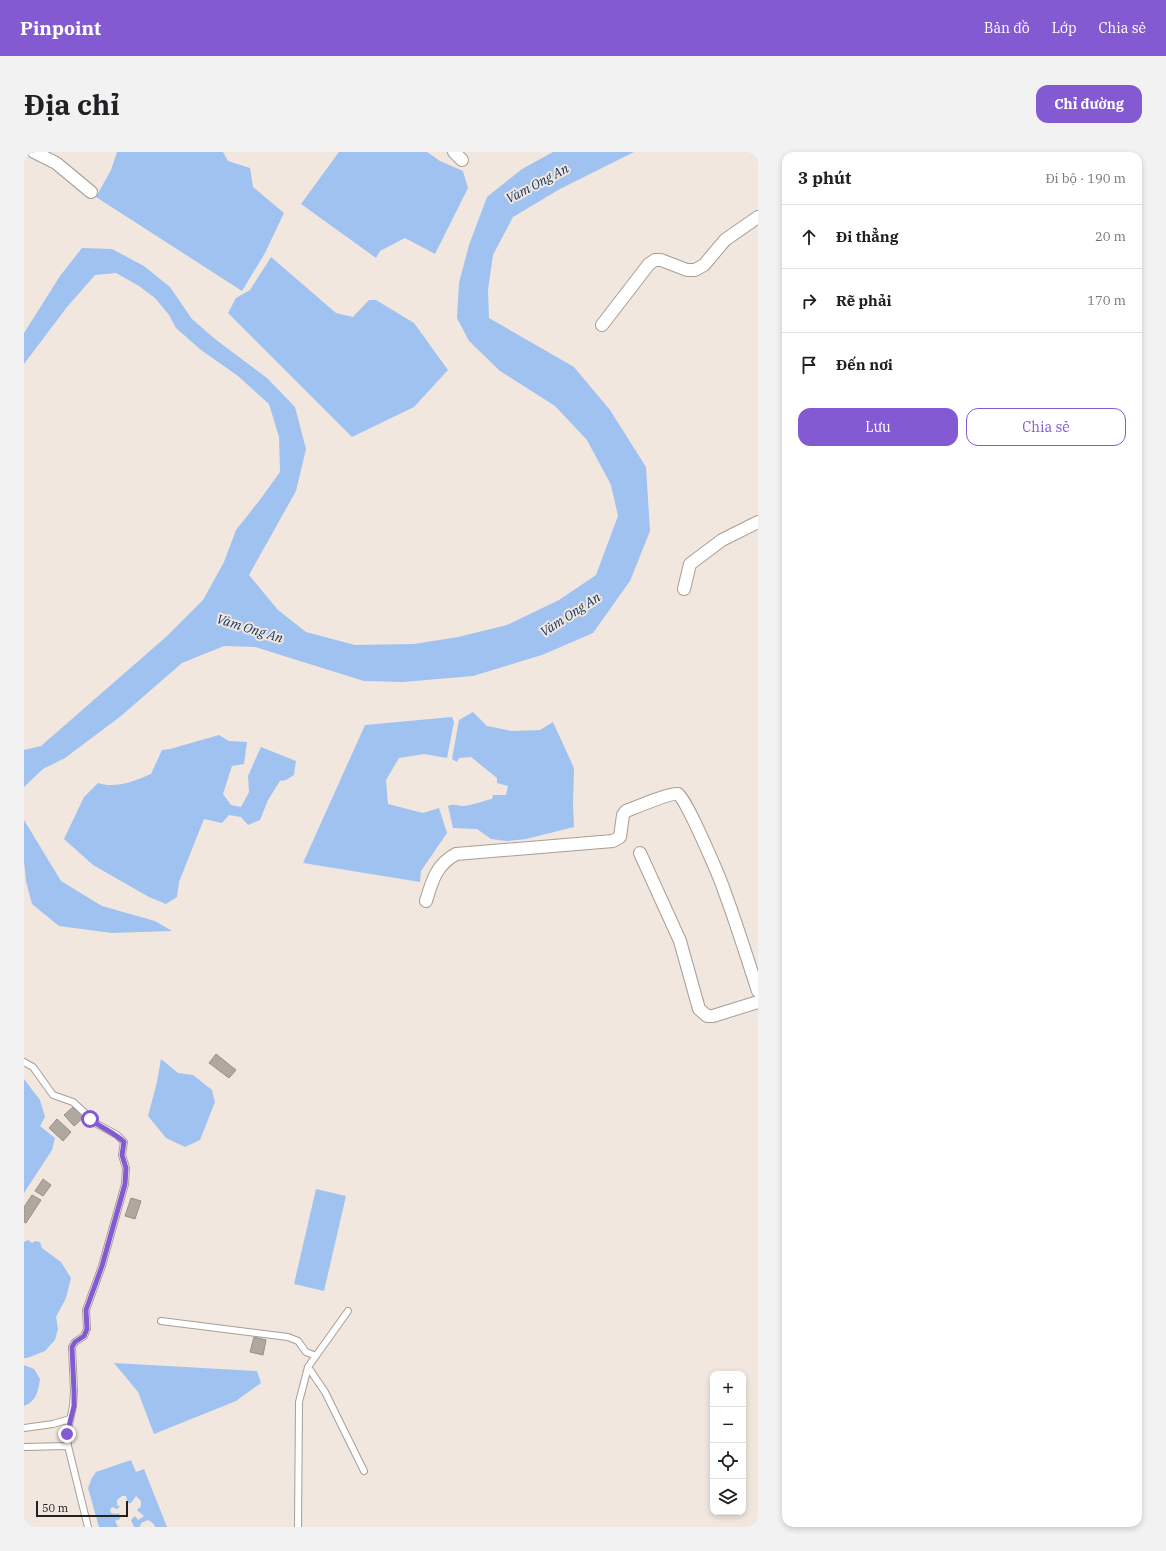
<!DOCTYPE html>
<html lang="vi">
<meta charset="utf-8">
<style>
body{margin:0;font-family:"IBM Plex Serif",serif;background:#f2f2f2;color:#202124}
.controls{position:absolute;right:12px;bottom:12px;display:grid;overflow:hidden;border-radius:8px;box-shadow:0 2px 6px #0003}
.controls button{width:36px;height:36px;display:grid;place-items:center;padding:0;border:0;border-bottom:1px solid #e0e0e0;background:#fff;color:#202124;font:20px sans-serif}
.scale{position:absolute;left:12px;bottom:10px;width:92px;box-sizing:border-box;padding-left:4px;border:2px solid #24211e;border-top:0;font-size:11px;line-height:14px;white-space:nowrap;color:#24211e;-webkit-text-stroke:3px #f1e7df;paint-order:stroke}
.stop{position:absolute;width:12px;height:12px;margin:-9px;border:3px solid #845ad3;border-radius:50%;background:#fff}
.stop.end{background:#845ad3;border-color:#fff;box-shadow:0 1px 4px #0008}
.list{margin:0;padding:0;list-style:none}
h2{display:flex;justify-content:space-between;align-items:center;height:52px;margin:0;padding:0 16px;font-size:17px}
h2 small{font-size:13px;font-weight:400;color:#757577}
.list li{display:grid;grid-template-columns:26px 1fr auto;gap:12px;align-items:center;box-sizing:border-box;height:64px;padding:0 16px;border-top:1px solid #e0e0e0}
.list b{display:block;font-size:15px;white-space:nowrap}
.list em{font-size:13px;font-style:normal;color:#757577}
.actions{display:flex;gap:8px;padding:12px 16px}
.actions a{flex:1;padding:9px 0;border:1px solid #845ad3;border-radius:12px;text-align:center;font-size:14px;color:#845ad3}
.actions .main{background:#845ad3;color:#fff}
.icon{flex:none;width:22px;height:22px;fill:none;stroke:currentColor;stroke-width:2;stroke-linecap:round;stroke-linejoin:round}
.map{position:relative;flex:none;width:734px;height:1375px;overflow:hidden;border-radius:12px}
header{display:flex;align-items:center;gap:24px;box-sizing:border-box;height:56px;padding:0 20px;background:#845ad3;color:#fff}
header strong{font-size:19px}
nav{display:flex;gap:22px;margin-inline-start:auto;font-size:14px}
.intro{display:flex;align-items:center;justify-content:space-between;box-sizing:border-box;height:96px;padding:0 24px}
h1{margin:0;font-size:28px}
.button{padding:10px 18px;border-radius:12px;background:#845ad3;color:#fff;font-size:14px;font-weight:700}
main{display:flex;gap:24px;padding:0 24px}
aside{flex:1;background:#fff;border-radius:12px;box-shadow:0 2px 6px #0003}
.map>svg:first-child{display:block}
.water{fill:#a0c2f0}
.building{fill:#b0a79f;stroke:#999088}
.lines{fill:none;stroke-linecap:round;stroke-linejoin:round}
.lane-casing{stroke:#a79e96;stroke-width:8}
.street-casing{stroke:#a79e96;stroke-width:14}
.lane{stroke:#fff;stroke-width:6}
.street{stroke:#fff;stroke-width:12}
.route{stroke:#845ad3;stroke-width:5}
.labels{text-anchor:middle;stroke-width:4;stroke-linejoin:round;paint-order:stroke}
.water-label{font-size:13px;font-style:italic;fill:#0b3160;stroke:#f1e7df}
</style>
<header>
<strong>Pinpoint</strong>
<nav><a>Bản đồ</a><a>Lớp</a><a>Chia sẻ</a></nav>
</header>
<div class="intro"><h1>Địa chỉ</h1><a class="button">Chỉ đường</a></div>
<main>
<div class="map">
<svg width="734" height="1375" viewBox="0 0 734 1375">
<rect width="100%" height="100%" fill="#f1e7df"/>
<path class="water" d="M93,0H199L204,9L226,16L229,35L260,61L241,101L218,139L72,45L87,18Z
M315,0H403L416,9L439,19L444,36L411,102L381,86L356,99L352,106L277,52Z
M529,0H610L536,37L489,65L469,103L464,138L465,166L550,215L586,258L622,315L626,379L606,429L569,481L518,503L449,524L379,530L340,529L231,495L200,494L158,511L97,564L41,606L19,617L0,635V598L17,594L143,484L179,448L200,410L212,378L235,349L256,320L255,285L245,252L214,224L177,198L152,176L145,163L131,146L115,134L92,121L71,123L43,155L0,212V181L36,124L58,96L88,97L120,114L146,135L168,167L191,187L243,226L271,255L282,297L272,339L225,423L254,458L282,480L331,493L390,492L434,485L483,473L535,448L572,423L594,364L587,333L563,288L531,254L476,219L445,189L433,166L435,131L445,93L463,45L498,17Z
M247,105L312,161L329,165L345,148H352L390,171L424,218L390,255L328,285L204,161L212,146L226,138Z
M449,560L463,574L488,579L516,578L529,570L550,616L549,653L550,675L502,687L483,689L467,687L453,677L429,676L424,654C430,651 434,654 440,654C449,653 459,649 468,647L469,643H482L484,634L473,631V626L447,605L435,606L433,610L428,607L435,568Z
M428,565L430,570L423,606L400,602L375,606L362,628L364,652L399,661L415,656L423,681L397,719L396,730L279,711L341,573Z
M195,583L205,589L223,590L220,612L208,614L199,642L207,653L217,655L225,640L224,624L237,595L272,609L270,623L262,628L256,629L244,648L236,668L224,673L217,665L205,663L198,671L180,667L155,730L153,745L142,752L125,745L69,713L40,687L60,645L74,631C93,637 110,629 127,622L138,598L146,597Z
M0,668L37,729L78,754L131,769L148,779L88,781L35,774L8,752L2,729L0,709Z
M137,907L154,921L169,923L188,938L191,950L176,988L161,995L142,986L124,964L133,930Z
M0,927L16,948L21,965L16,974L31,986L28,998L0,1041Z
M292,1037L322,1044L300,1139L270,1132Z
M4,1088L8,1091L11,1089L16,1090L18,1096L37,1110L47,1126L42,1146L32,1165L34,1177L31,1188L21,1199L3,1206H0V1090Z
M90,1211L233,1219L237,1231L212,1249L130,1282L114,1240Z
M0,1213L10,1217L16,1227C14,1239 13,1249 0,1254Z
M107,1308L112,1320L120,1317L143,1375H131L130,1372L124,1368L117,1371L116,1375H110L107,1368L111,1364L114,1368L120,1364L113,1358L117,1354V1349L112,1344L107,1351H104L102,1344H98L93,1348V1353L96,1355L92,1357L89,1355L86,1357L87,1361L92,1362L95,1361L96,1367L91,1369L94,1375H75L64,1336L68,1326L72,1320Z"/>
<path class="building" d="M192,902L212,918L205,926L185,911Z
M49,955L59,966L50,974L40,963Z
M33,967L47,980L39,989L25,976Z
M19,1027L27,1033L19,1044L11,1039Z
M8,1043L17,1048L2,1071L0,1070V1055Z
M107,1046L117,1049L111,1067L101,1064Z
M230,1185L242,1188L239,1203L226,1200Z"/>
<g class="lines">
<g class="lane-casing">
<path id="lane" d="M0,910L9,915L29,943L49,950L73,972L93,983L100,990L98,1003L102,1016L101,1032L78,1114L62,1158L63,1177L60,1184L51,1190L48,1195L50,1239L49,1254L43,1282L44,1294L64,1375
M137,1169L264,1185L274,1189L282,1200L292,1204
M284,1215L301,1240L340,1319
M0,1276L29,1272L46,1267
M0,1295L44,1294
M274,1375L275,1250L284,1215L324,1159"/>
</g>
<g class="street-casing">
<path id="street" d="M10,0L32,11L67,40
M430,0L438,8
M578,173L625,112L631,108H637L663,118H671L680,113L701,88L734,65
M660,437L666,412L698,388L734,370
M616,701L656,789L675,857L683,864H689L734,850
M402,749C408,729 412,713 432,702L589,689L596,685L599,663L602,659C610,656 648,640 654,642C661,644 697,728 701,741C713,773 723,806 734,839"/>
</g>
<use href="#lane" class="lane"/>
<use href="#street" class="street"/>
</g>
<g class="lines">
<path class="route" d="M43,1282L50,1254V1239L48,1195L51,1190L60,1184L63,1177L62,1158L78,1114L101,1032L102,1016L98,1003L100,990C90,980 77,976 66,967"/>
</g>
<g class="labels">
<g class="water-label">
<text transform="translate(513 31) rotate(-28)" y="5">Vàm Ong An</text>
<text transform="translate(546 462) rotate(-33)" y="5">Vàm Ong An</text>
<text transform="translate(226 476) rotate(17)" y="5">Vàm Ong An</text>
</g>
</g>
</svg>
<div class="controls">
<button>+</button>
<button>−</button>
<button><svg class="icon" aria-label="locate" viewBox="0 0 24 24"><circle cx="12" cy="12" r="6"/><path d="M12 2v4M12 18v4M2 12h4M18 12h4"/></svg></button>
<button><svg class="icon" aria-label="layers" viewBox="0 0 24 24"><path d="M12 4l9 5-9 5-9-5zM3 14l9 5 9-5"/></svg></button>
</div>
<div class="scale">50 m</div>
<div class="stop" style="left:66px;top:967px"></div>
<div class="stop end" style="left:43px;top:1282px"></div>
</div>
<aside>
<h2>3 phút<small>Đi bộ · 190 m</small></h2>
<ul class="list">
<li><svg class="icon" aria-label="ahead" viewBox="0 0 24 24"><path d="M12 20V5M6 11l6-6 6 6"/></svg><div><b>Đi thẳng</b></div><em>20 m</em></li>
<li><svg class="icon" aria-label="right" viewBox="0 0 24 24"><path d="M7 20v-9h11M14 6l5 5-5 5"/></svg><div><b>Rẽ phải</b></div><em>170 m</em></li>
<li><svg class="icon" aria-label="arrive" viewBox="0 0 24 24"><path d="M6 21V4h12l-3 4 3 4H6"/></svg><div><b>Đến nơi</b></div></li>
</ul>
<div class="actions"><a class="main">Lưu</a><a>Chia sẻ</a></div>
</aside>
</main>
